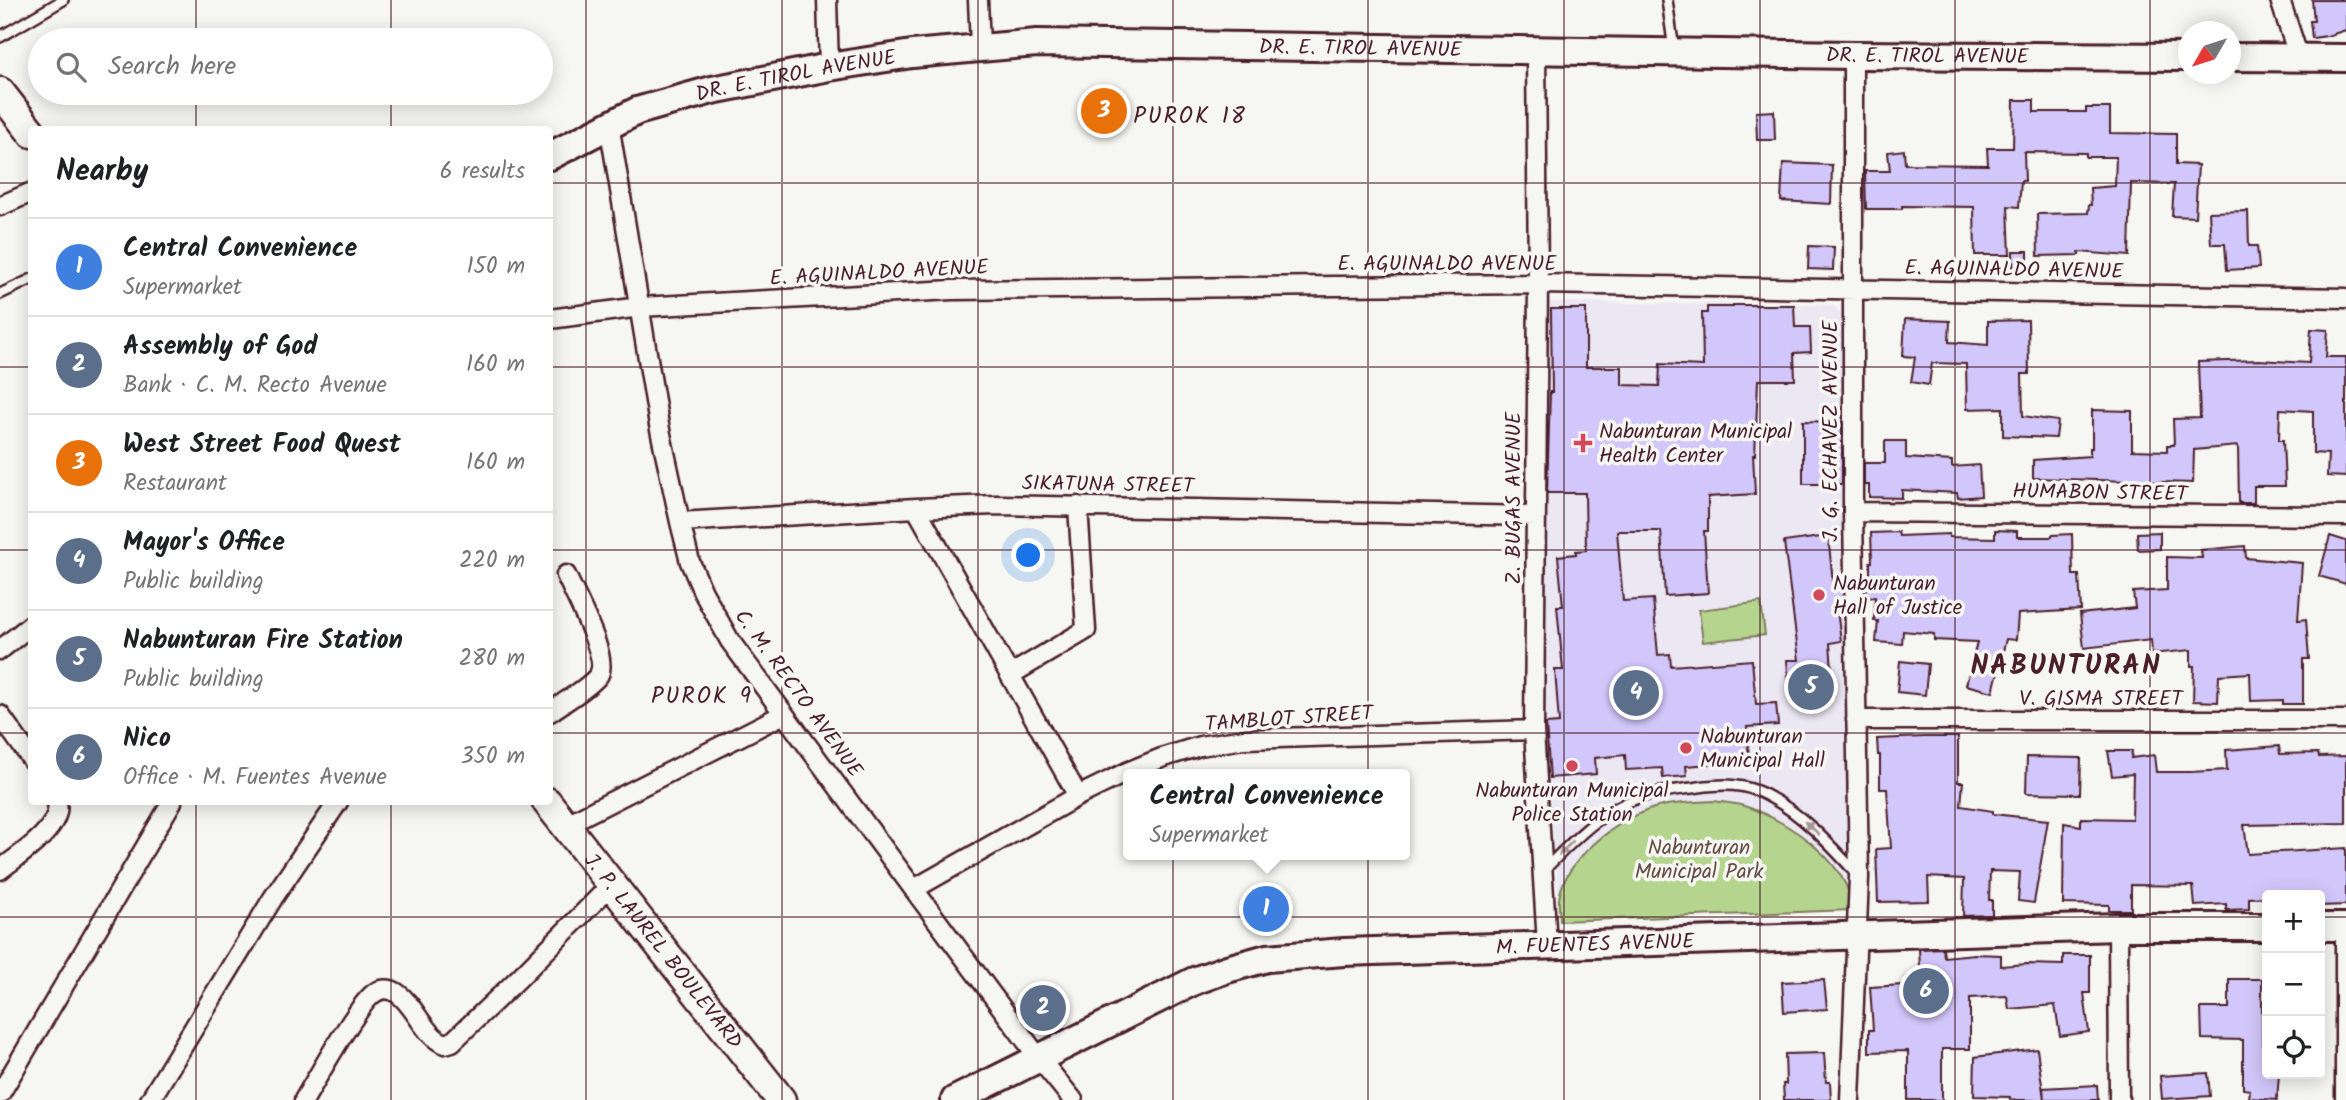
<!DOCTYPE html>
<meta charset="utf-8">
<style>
body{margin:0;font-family:Kalam,sans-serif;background:#f2f2f2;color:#202124}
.controls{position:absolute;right:21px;bottom:21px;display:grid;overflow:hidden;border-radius:7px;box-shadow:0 4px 18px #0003}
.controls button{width:63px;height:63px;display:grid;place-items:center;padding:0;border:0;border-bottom:2px solid #e0e0e0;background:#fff;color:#202124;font:35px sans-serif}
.compass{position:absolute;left:2178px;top:21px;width:63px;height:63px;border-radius:50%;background:#fff;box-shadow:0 4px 18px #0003;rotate:231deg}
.you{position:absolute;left:1029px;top:556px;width:24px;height:24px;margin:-18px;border:5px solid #fff;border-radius:50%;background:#1a73e8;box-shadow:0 0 0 10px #1a73e833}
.badge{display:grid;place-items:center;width:46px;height:46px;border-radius:50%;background:#d1495b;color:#fff;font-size:23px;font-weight:700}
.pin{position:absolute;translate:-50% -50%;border:4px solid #fff;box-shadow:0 2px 7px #0006}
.popup{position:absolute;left:1123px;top:769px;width:287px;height:91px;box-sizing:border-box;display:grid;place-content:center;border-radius:7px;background:#fff;filter:drop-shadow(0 2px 5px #0005);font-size:23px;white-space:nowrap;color:#757577}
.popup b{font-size:26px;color:#202124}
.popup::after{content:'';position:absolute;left:50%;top:100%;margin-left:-14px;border:14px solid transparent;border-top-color:#fff}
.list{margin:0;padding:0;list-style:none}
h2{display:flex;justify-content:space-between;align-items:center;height:91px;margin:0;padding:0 28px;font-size:30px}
h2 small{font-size:23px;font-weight:400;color:#757577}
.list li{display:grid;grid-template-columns:46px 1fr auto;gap:21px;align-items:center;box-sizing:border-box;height:98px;padding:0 28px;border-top:2px solid #e0e0e0}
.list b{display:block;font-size:26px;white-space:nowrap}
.list p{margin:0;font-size:23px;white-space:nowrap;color:#757577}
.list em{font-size:23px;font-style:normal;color:#757577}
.icon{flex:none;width:38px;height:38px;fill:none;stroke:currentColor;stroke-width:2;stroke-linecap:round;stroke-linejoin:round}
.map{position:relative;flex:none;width:2346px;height:1100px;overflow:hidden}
.search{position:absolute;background:#fff;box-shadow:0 4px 18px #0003;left:28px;top:28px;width:525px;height:77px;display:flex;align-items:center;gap:18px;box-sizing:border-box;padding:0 24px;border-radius:38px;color:#757577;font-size:26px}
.panel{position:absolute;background:#fff;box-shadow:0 4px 18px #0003;left:28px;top:126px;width:525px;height:679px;border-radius:7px}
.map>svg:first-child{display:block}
.built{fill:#ebe8f4}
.green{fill:#b5d58f;stroke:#807a5d;stroke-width:2}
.building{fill:#d2c7fa;stroke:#4a1f2b;stroke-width:2}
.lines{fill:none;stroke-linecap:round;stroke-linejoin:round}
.lane-casing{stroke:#4a1f2b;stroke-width:14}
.street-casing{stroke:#4a1f2b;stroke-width:23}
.secondary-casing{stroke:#4a1f2b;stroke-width:32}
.primary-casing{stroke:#4a1f2b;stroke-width:33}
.lane{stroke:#f6f6f2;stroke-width:9}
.street{stroke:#f6f6f2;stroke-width:18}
.secondary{stroke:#f6f6f2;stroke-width:26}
.primary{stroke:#f6f6f2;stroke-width:28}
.oneway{fill:#a99598}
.grid{fill:none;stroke:#4a1f2b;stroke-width:2;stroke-opacity:0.55}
.poi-dot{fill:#d1495b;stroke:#f6f6f2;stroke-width:2.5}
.labels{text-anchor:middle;stroke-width:7;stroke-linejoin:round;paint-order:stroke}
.street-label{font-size:21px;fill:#4a1f2b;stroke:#f6f6f2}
.poi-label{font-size:21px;fill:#4a1f2b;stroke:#f6f6f2;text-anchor:start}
.park-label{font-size:21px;fill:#654c44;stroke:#f6f6f2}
.neighbourhood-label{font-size:23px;letter-spacing:2px;fill:#4a1f2b;stroke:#f6f6f2}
.district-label{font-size:28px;font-weight:bold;letter-spacing:2px;fill:#4a1f2b;stroke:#f6f6f2}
</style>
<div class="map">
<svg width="2346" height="1100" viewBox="0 0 2346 1100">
<rect width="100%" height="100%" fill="#f6f6f2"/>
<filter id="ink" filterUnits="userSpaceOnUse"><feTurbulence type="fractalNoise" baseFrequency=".0143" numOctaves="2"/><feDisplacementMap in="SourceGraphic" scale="14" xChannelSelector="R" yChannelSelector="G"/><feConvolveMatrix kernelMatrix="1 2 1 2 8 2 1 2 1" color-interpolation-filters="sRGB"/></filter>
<g filter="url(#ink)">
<path class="built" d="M1549,302L1833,305L1845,319L1851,895L1833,865L1795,830L1636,815L1616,827L1596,843L1566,877L1559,899L1545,746Z"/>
<path class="green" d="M1761,602L1765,635L1703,642L1699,610Z
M1714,801C1725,803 1737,803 1747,807C1788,821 1850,862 1852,910L1560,921C1560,914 1558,906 1559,899C1564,860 1618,819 1654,808C1673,802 1695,802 1714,801Z"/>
<path class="building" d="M2312,0H2346V30L2327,36L2312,38L2310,21H2314Z
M2014,100H2034V112H2086V108H2110V133L2176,134V164L2198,165L2195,217L2172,216L2174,184L2131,183L2129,256L2079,252V255L2038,256L2037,214L2088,213L2089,205H2091L2090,188L2115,186L2116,157H2086V153L2024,152L2025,181H2021L2019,207L2008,206L2010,255H1975L1974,207L1902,206V209H1866L1865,171H1890L1888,152L1904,150L1905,164L1988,165L1987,148H2013Z
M1774,111L1775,140H1757L1756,112Z
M1783,163L1832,165L1831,204L1781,201Z
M2248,211L2249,246H2257L2259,268L2227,270L2225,244H2211L2209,212Z
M1809,246L1834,247L1833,270L1808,269Z
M2013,251H2028V271H2013Z
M1733,305H1794L1795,327H1810L1811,352L1794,353L1795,380H1758L1755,455H1753L1755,494L1708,497V531H1704L1708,593L1665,596L1661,531H1617L1623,601L1653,599L1658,655L1670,654L1671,666L1752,660L1756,704L1776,703L1778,725L1747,727L1749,761L1686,766L1687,776L1663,778L1662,768L1626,770L1625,755L1595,758L1596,774L1550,778L1546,724L1559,723L1555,670H1563L1557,606H1563L1558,556L1576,554V551L1586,550L1585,493H1547L1550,392H1552L1551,309H1586V367H1622V385L1659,386L1660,364L1703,366L1702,313H1707V307H1733Z
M1905,319L1950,321L1949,342L1988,345V321L2028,320L2029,374H2022L2023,416L2058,421L2056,438L2003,436V408L1967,409L1966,364L1932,363L1929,385L1911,382L1915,357L1903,356Z
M2311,329L2328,330L2326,357H2346V477L2327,476L2328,454L2313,453V411L2280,409L2279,440H2283L2285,486H2254V503H2239L2238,446L2194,450L2193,483L2033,478V460L2090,456V448H2092V410L2132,411V450L2167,451V445H2174L2173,419L2200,418L2198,362L2259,360L2309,363Z
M1803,421L1842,422V484H1803Z
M1885,441H1906V458L1952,461V467L1979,465L1981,496L1958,498L1957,493L1902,490V498L1869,497V485H1864V463H1885Z
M1995,530L2017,531V537H2052V535L2072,534L2073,575H2079L2081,610L2018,614L2016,640L2006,639L1993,692L1966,685L1977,642L1934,640V634L1903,631L1902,644L1876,642L1878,621H1874L1875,597L1866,598L1865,578H1870V562H1872L1871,533L1898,532L1899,536L1949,534V537L1995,538Z
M2160,532V549L2138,550L2137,533Z
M1828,536L1833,582L1843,581V601L1836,602L1841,641L1830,643L1834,697L1790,700L1787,660H1799L1784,542Z
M2330,536L2346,541V584L2319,576Z
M2245,546L2246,558L2302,563L2298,620L2306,619L2309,659H2303V704H2283V700L2251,701L2250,673L2219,675L2218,702L2193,701L2194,666H2191V650L2152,654L2151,640L2084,648L2080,614L2135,608L2133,592L2167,590V557L2202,558L2201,550Z
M1900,661L1928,664L1925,695L1897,692Z
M1924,737H1958V782H1963L1961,806L1993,811V814L2048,820L2034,903L2018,901L2020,872L1990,871L1989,900H1992V915L1963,916L1964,879L1928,877L1929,901L1878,902L1876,849L1891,848L1887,789H1880V755H1878L1877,739Z
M2279,746L2280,754L2318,753L2319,757L2346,756V823L2244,825L2248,854L2346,848V905L2320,906V895H2267V897L2249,898V909L2226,910V904L2195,906L2193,886L2131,885V910H2109V905L2063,904L2064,823L2081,826V818L2132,819L2133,774L2112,776L2108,751H2132L2131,758L2154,755L2156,772H2190L2227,770L2226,750Z
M2027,757L2081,758L2080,794L2026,793Z
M1943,948L1944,957L1975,954L2001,955V966L2027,964L2063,965V955H2090V993H2084L2089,1032L2060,1036L2055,1005L2009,1009L2007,996L1970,998V1049H1942V1100H1908V1051L1869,1052V1030H1873L1870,987L1921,984L1919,949Z
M2229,979H2262V1045H2265L2264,1072L2279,1074L2277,1100L2249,1098L2250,1090L2243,1089V1040L2202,1039L2201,1008H2229Z
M1824,980L1827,1009L1784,1012L1782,982Z
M2037,1049L2044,1099L2043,1088L2097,1085L2098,1100H2010V1097L1974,1096L1975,1057Z
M1824,1053L1826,1082H1830L1831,1100H1784L1783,1084H1786L1785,1054Z
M2208,1073L2210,1096L2162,1099L2160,1076Z"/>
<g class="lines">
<g class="lane-casing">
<path id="lane" d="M1667,0L1674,50
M0,37L63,0
M0,294L32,279
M1543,871C1571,843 1602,809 1641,797C1659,791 1679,790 1699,787C1722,784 1744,783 1766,795C1803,814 1831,846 1858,875"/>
</g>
<g class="street-casing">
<path id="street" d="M827,0L829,67
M978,0L980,46
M2280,0L2299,58
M1536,50L1538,284L1534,730L1547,945
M609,124L659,425L680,522L690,562L703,592L730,641L1038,1057L1073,1100
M0,206L32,192
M550,319L640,307L952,290L1538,284L2346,298
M916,508L1078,796
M1853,512L2346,516
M680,522L916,508L996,505L1535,516
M0,650L32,624
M1010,675L1086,630L1078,506
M550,712C565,701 586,690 598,676C611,660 574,594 566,575
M0,715L32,760
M1856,720H2346
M565,825L784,714
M0,870C19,855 63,828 57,802
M914,889L1078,796L1127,772L1164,757L1200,746L1244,739L1534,730
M2118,927L2119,1100
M0,1094L172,802
M150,1100L273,898L338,802
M304,1100C316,1080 360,1000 376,992C383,988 391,989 397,993C416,1006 423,1035 445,1044L452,1042L518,979L611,885
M1850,1100L1859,877L1853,512V55
M2345,1100V927"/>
</g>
<g class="secondary-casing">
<g id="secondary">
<path d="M2230,57L2346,58"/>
<path id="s1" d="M550,156L637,111L712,90L829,67L912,54L1037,43L1853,55L2188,57"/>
<path d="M2320,927H2346"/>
<path id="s2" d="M955,1100L1194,981L1227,969L1267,958L1344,952L2118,927H2267"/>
</g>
</g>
<g class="primary-casing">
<g id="primary">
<path d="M0,92L32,133"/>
<path id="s3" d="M547,802L781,1100"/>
</g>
</g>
<use href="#lane" class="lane"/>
<use href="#street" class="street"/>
<use href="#secondary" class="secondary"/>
<use href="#primary" class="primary"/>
</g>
<defs><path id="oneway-solid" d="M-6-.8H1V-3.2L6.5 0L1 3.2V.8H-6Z" transform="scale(1.75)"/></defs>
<g class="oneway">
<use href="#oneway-solid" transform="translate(1812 828) rotate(-138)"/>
<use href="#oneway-solid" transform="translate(1566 848) rotate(135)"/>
</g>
</g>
<path class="grid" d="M196,0V40M391,0V40M586,0V1100M782,0V1100M978,0V1100M1173,0V1100M1368,0V1100M1564,0V1100M1760,0V1100M1955,0V1100M2150,0V1100M196,93V130M391,93V130M0,183H32M550,183H2346M0,367H32M550,367H2346M0,550H32M550,550H2346M0,733H32M550,733H2346M196,802V1100M391,802V1100M0,917H2267M2320,917H2346"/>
<g class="poi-dot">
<path d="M1579.5 432.5h7v7h7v7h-7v7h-7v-7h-7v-7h7z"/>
<circle cx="1819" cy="595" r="7"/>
<circle cx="1686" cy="748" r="7"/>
<circle cx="1572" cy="766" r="7"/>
</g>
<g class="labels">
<g class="street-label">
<text dy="7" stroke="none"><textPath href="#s1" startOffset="828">DR. E. TIROL AVENUE</textPath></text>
<text dy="7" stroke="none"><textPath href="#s1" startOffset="1395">DR. E. TIROL AVENUE</textPath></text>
<text dy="7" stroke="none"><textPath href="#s1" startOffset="261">DR. E. TIROL AVENUE</textPath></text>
<text x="1447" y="270">E. AGUINALDO AVENUE</text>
<text transform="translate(2014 269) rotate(1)" y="7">E. AGUINALDO AVENUE</text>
<text transform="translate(879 272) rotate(-3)" y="7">E. AGUINALDO AVENUE</text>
<text transform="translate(1830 431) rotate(-90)" y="7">J. G. ECHAVEZ AVENUE</text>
<text transform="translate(1108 484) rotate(1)" y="7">SIKATUNA STREET</text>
<text transform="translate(2100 492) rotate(1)" y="7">HUMABON STREET</text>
<text transform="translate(1513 498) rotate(-90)" y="7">Z. BUGAS AVENUE</text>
<text transform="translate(799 693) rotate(54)" y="7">C. M. RECTO AVENUE</text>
<text x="2101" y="705">V. GISMA STREET</text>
<text transform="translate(1289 718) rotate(-4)" y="7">TAMBLOT STREET</text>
<text dy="7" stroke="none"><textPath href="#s2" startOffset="672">M. FUENTES AVENUE</textPath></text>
<text dy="7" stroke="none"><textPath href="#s3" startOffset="189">J. P. LAUREL BOULEVARD</textPath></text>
</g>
<g class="poi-label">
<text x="1599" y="438">Nabunturan Municipal<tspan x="1599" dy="24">Health Center</tspan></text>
<text x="1833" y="590">Nabunturan<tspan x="1833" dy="24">Hall of Justice</tspan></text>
<text x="1700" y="743">Nabunturan<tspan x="1700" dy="24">Municipal Hall</tspan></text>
<text x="1572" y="797" text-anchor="middle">Nabunturan Municipal<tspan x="1572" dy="24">Police Station</tspan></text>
</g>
<g class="park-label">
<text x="1699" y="854">Nabunturan<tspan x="1699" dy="24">Municipal Park</tspan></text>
</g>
<g class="neighbourhood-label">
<text x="1190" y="123">PUROK 18</text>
<text x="702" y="703">PUROK 9</text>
</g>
<g class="district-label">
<text x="2066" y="674">NABUNTURAN</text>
</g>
</g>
</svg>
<div class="controls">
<button>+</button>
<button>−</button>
<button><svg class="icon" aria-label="locate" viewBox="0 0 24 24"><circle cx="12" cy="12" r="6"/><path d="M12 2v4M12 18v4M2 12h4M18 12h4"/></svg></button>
</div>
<svg class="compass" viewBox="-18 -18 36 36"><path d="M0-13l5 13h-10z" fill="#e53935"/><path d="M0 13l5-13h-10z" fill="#757577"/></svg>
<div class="you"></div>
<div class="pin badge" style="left:1266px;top:909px;background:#3f7fe0">1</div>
<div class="popup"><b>Central Convenience</b>Supermarket</div>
<div class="pin badge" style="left:1043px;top:1008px;background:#5c6f8a">2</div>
<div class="pin badge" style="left:1104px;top:111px;background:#e8710a">3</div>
<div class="pin badge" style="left:1636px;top:693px;background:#5c6f8a">4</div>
<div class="pin badge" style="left:1811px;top:687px;background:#5c6f8a">5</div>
<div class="pin badge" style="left:1926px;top:991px;background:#5c6f8a">6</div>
<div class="search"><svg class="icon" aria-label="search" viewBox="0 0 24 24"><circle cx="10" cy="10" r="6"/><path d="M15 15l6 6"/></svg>Search here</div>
<section class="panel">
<h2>Nearby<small>6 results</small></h2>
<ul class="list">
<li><span class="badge" style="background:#3f7fe0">1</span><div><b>Central Convenience</b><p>Supermarket</p></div><em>150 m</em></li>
<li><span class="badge" style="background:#5c6f8a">2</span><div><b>Assembly of God</b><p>Bank · C. M. Recto Avenue</p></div><em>160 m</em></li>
<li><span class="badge" style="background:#e8710a">3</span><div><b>West Street Food Quest</b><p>Restaurant</p></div><em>160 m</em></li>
<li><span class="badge" style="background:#5c6f8a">4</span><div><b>Mayor's Office</b><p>Public building</p></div><em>220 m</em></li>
<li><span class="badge" style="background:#5c6f8a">5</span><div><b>Nabunturan Fire Station</b><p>Public building</p></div><em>280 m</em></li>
<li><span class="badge" style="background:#5c6f8a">6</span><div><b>Nico</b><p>Office · M. Fuentes Avenue</p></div><em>350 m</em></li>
</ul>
</section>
</div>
